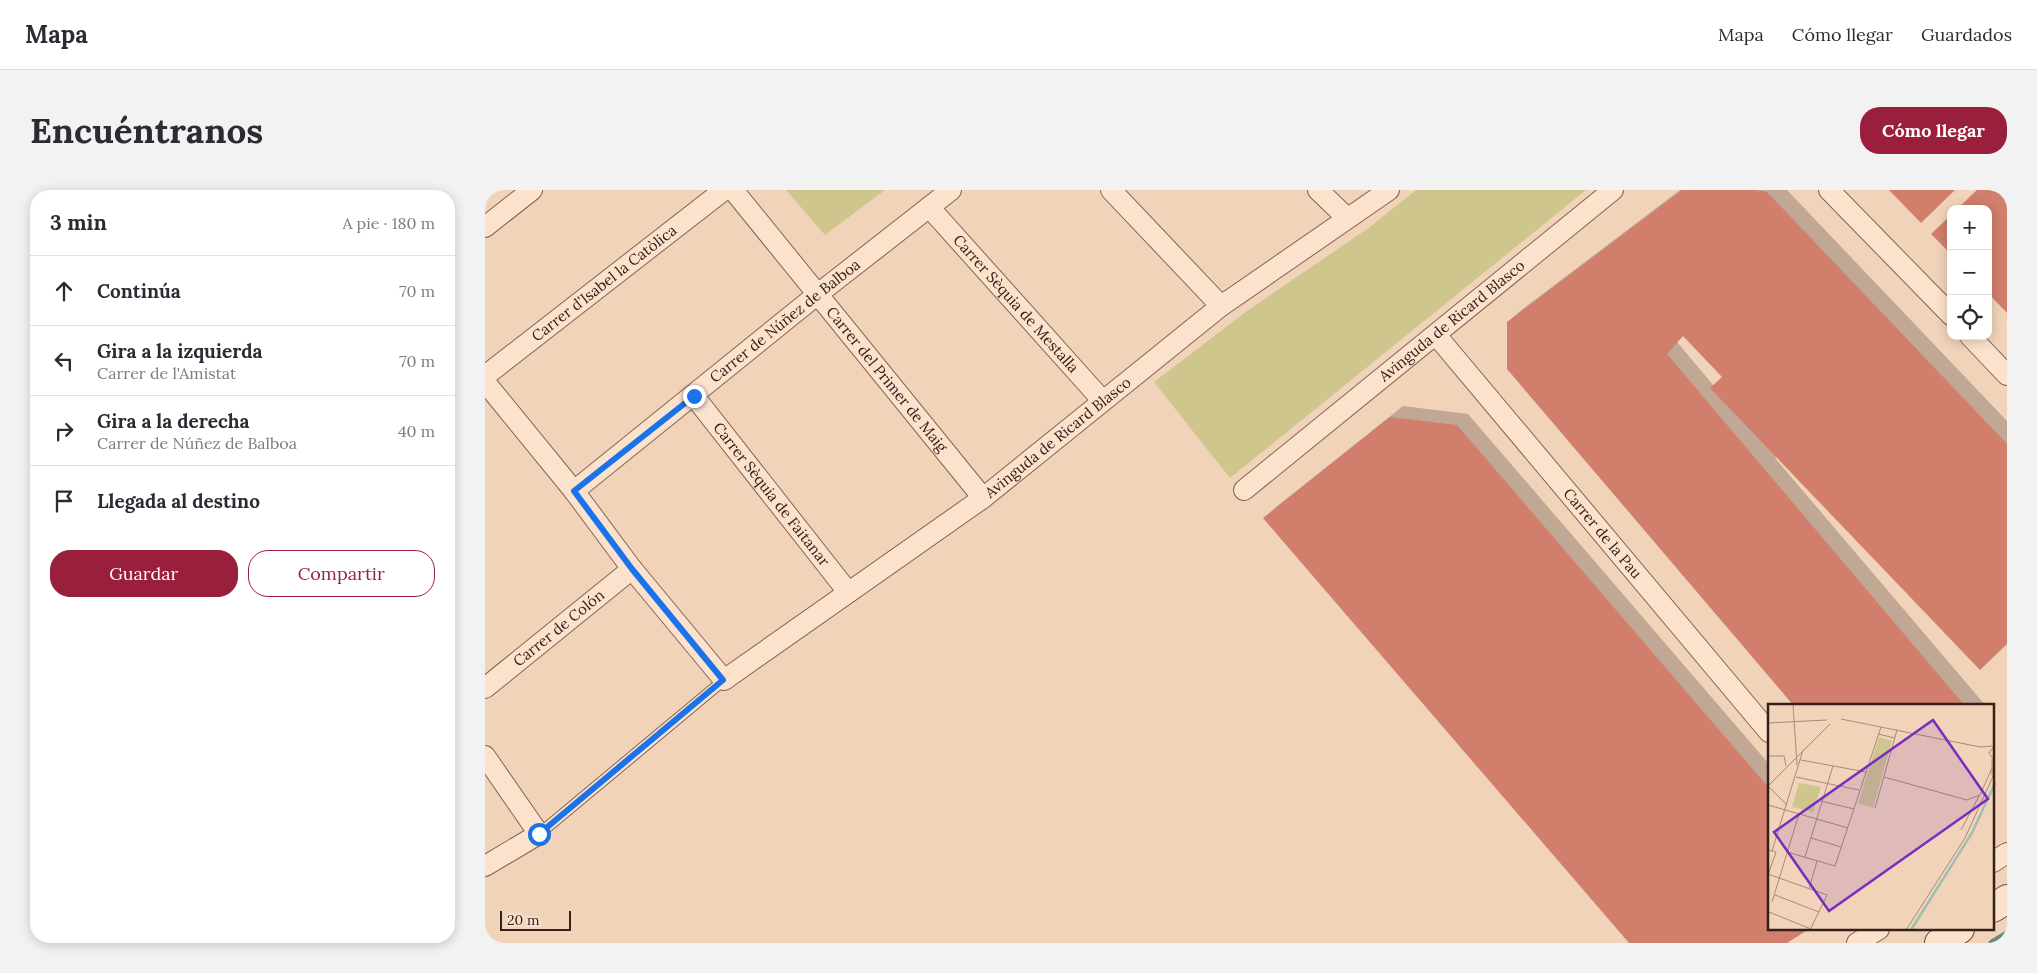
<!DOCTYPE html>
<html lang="es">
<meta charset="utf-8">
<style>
body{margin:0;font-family:Lora,serif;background:#f2f2f3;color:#2b2b33}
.controls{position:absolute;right:15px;top:15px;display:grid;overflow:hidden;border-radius:10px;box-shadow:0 2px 12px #0003}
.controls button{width:45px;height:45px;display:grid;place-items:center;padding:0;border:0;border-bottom:1px solid #e1e1e2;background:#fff;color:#2b2b33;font:25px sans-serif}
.scale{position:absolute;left:15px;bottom:12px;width:71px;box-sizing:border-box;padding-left:5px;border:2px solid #352019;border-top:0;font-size:14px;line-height:18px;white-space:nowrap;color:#352019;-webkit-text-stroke:4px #f7dfc9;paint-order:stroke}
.stop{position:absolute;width:15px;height:15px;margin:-11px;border:4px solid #1a73e8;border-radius:50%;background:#fff}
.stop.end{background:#1a73e8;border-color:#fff;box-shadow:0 1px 5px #0008}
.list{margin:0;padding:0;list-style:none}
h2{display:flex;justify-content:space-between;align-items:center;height:65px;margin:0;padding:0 20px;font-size:21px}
h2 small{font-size:16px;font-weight:400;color:#7c7c81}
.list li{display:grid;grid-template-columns:32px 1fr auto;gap:15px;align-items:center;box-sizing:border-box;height:70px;padding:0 20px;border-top:1px solid #e1e1e2}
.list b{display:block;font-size:19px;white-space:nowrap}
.list p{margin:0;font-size:16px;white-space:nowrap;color:#7c7c81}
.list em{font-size:16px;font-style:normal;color:#7c7c81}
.actions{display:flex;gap:10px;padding:15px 20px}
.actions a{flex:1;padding:11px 0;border:1px solid #9a1f3d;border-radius:20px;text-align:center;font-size:18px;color:#9a1f3d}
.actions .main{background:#9a1f3d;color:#fff}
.icon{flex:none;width:28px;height:28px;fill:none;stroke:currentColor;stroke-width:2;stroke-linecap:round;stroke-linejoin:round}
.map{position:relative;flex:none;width:1522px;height:753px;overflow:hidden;border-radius:20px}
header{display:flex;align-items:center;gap:30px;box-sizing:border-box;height:70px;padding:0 25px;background:#fff;border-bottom:1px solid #e1e1e2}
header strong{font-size:24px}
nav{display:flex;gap:28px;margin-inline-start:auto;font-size:18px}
.intro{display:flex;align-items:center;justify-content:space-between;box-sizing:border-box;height:120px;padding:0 30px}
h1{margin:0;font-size:35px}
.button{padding:12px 22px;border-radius:20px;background:#9a1f3d;color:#fff;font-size:18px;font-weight:700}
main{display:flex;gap:30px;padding:0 30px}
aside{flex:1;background:#fff;border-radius:20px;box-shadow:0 2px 12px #0003}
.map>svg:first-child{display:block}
.green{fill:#cec68d}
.shadow{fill:#0003;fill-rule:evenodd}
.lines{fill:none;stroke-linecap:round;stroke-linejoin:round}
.stream{stroke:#668d7a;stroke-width:7}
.building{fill:#d17e6c}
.lane-casing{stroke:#876253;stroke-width:12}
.street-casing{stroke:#876253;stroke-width:22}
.secondary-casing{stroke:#694436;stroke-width:30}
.lane{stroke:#fbe2cc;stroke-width:10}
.street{stroke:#fbe2cc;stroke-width:20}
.secondary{stroke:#fbe2cc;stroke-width:28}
.route{stroke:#1a73e8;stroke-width:6}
.labels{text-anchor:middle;stroke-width:4;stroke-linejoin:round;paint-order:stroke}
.street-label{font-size:15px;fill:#352019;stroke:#f7dfc9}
.inset-river{fill:none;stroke:#9ec0ae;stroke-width:2.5}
.inset-road{fill:none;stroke:#a58b79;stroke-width:1}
.view{fill:#7b2cbf;fill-opacity:0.15;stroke:#7b2cbf;stroke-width:2.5}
.inset-edge{fill:none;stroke:#352019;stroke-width:2.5}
</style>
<header>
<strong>Mapa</strong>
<nav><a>Mapa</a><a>Cómo llegar</a><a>Guardados</a></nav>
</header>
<div class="intro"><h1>Encuéntranos</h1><a class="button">Cómo llegar</a></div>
<main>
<aside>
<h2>3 min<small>A pie · 180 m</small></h2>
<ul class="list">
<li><svg class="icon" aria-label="ahead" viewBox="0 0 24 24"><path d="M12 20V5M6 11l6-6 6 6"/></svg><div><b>Continúa</b></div><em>70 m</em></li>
<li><svg class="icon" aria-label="left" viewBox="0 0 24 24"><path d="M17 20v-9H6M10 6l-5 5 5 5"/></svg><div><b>Gira a la izquierda</b><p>Carrer de l'Amistat</p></div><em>70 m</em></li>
<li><svg class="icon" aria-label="right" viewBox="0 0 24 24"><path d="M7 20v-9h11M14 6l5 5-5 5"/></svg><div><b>Gira a la derecha</b><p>Carrer de Núñez de Balboa</p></div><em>40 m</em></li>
<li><svg class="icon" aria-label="arrive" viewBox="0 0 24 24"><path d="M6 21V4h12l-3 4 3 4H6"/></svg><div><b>Llegada al destino</b></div></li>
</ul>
<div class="actions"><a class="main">Guardar</a><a>Compartir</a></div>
</aside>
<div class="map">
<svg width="1522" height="753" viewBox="0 0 1522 753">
<rect width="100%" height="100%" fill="#f0d3b9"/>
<path class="green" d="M301,0H400L340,45Z
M931,0H1101L745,288L669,192L762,121L885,37Z"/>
<path class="shadow" d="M1195,0H1302L1522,231V452L1292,266L1290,268L1501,516H1310L1023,132L1035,121ZM1199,145L1239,186L1229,196L1192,152Z
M918,216L983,224L1284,574V739L1299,753H1146L780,328L791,317Z"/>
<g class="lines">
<path class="stream" d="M1507,753L1522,744"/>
</g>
<path class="building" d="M1197,0H1269L1282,2L1522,254V454L1495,480L1225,198L1237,187L1198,146L1182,164L1480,516H1309L1022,179V132Z
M1404,0H1470L1436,33Z
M1492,0H1522V123L1503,103V19H1472Z
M1466,25V64L1446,44Z
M905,227L972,235L1284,598V739H1324L1302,753H1144L778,328Z"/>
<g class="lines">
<g class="lane-casing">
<path id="lane" d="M54,644L239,490"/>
</g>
<g class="street-casing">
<g id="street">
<path id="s1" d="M248,0L498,308"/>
<path d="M626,0L736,116"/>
<path d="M833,0L862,28"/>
<path d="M1344,0L1466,125"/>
<path id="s2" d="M444,17L617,210"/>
<path d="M0,37L47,0"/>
<path id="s3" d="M951,145L1284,542"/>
<path d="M1485,146L1522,185"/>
<path id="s4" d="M0,186L239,0"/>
<path id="s5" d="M0,192L89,301L147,379L239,490L498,308L736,116L904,0"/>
<path id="s6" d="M209,206L363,402"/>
<path id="s7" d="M759,300L1128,0"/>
<path id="s8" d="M89,301L333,104L466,0"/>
<path id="s9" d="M0,498L147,379"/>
<path d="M0,566L54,644L0,676"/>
<path d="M1508,672L1522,663"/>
<path d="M1372,753L1394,739"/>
</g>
</g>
<g class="secondary-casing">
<path id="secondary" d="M1508,718L1522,709
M1454,753L1475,739"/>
</g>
<use href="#lane" class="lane"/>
<use href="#street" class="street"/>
<use href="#secondary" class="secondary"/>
</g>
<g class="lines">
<path class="route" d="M54,644L238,490L147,379L89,301L209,206"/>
</g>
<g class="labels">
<g class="street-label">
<text dy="5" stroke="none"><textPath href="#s4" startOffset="151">Carrer d'Isabel la Catòlica</textPath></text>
<text dy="5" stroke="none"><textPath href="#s2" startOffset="130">Carrer Sèquia de Mestalla</textPath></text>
<text dy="5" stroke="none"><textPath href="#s7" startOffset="268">Avinguda de Ricard Blasco</textPath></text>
<text dy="5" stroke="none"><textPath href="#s8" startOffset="271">Carrer de Núñez de Balboa</textPath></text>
<text dy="5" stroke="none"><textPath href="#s1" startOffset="244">Carrer del Primer de Maig</textPath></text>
<text dy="5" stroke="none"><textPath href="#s5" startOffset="795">Avinguda de Ricard Blasco</textPath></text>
<text dy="5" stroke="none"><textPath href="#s6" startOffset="125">Carrer Sèquia de Faitanar</textPath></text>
<text dy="5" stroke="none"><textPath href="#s3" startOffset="259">Carrer de la Pau</textPath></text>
<text dy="5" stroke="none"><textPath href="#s9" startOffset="95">Carrer de Colón</textPath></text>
</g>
</g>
<g transform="translate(1283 514)">
<rect width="226" height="226" fill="#f0d3b9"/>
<path d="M111,33L124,37L105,104L90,99ZM31,79L53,83L45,108L24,103Z" fill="#cec68d"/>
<path class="inset-river" d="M143,226L204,129L227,79"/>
<path class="inset-road" d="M25,0L29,61M73,15L212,43L224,42M0,19L59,16M110,30L127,34M0,52H16L18,62M33,56L98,68M226,56L221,49L227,41M224,71V55M28,73L91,86M116,73L199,96L212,91L224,64M53,97L86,105M0,101L80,124M19,101L0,82L62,20M107,104L129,26M193,126L211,92M43,134L73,143M0,146L8,148L0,171M4,147L35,46M19,148L67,162L113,23M37,153L65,62M0,170L59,191L42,226M41,185L49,157M7,191L51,208M4,198L31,110M0,212L1,208L43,225M138,226L197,134L227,68"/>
<path class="view" d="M165,16L220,95L61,207L6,128Z"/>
<rect width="226" height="226" class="inset-edge"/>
</g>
</svg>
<div class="controls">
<button>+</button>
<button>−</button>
<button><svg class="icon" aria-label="locate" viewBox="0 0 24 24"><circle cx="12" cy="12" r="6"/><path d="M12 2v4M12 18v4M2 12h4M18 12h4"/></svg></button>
</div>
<div class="scale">20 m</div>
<div class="stop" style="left:54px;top:644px"></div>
<div class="stop end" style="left:209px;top:206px"></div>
</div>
</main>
